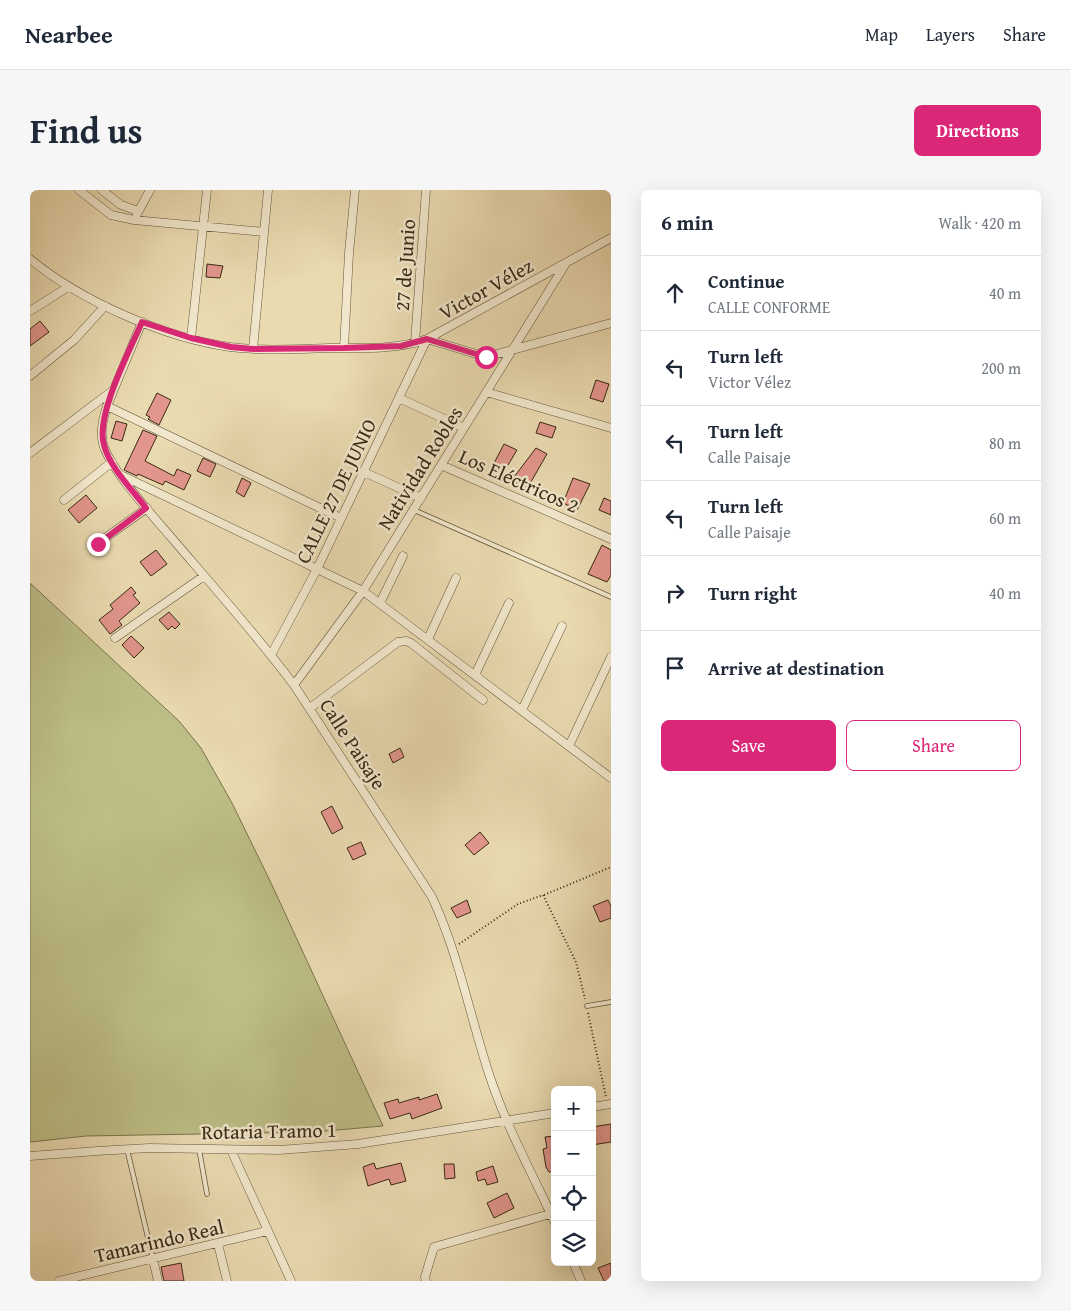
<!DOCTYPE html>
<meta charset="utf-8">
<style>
body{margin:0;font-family:"Gentium Book Plus",serif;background:#f6f6f7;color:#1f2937}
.controls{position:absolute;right:15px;bottom:15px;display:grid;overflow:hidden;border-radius:8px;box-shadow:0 5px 20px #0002}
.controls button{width:45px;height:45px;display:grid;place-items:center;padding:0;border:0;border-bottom:1px solid #e0e1e3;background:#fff;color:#1f2937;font:25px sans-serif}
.stop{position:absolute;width:15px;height:15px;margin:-11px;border:4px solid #db2777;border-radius:50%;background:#fff}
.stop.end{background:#db2777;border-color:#fff;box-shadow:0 1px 5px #0008}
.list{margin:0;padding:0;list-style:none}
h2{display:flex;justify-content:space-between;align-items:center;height:65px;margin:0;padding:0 20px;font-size:21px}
h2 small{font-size:16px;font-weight:400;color:#747a83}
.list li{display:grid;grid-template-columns:32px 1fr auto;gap:15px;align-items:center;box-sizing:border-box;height:75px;padding:0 20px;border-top:1px solid #e0e1e3}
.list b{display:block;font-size:19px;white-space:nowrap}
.list p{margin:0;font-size:16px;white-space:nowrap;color:#747a83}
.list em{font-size:16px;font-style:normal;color:#747a83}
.actions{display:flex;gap:10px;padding:15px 20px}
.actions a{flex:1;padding:11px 0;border:1px solid #db2777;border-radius:8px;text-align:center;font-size:18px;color:#db2777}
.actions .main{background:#db2777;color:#fff}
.icon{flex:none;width:28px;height:28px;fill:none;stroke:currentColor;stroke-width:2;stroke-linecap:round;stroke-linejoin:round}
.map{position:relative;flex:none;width:581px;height:1091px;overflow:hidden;border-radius:8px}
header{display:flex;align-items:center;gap:30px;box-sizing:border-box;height:70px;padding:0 25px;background:#fff;border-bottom:1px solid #e0e1e3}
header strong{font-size:24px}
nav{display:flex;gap:28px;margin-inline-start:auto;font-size:18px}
.intro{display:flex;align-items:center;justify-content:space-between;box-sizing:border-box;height:120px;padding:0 30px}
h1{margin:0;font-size:35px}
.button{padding:12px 22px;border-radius:8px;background:#db2777;color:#fff;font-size:18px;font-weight:700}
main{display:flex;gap:30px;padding:0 30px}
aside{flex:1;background:#fff;border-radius:8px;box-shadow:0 5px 20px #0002}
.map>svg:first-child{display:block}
.green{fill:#bdbe87;stroke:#7a744e}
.building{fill:#e3968d;stroke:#382915}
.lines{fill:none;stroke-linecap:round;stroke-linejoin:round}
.lane-casing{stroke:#64553c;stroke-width:5.5}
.street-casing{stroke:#64553c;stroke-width:9}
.path{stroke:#382915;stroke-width:2;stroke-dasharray:1 2.5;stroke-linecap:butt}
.lane{stroke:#f1e7cc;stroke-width:4}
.street{stroke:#f1e7cc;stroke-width:8}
.route{stroke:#db2777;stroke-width:6}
.labels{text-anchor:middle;stroke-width:5;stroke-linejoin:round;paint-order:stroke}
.street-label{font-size:20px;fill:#382915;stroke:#f1e7cc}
</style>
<header>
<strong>Nearbee</strong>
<nav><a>Map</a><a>Layers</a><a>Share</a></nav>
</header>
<div class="intro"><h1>Find us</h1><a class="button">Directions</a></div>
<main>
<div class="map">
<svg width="581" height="1091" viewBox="0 0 581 1091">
<rect width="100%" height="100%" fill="#eadab0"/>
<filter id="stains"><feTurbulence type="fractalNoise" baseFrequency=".004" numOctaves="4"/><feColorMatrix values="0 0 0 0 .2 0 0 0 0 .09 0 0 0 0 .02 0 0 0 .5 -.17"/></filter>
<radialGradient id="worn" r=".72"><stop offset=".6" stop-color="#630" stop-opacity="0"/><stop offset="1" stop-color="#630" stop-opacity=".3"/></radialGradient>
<path class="green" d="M0,393L149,531L171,558L202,613L242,695L353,936L284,942L56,946L0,952Z"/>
<path class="building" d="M177,74L193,76L190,88L176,87Z
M10,131L19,142L0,156V139Z
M566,190L579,194L573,212L560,208Z
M127,203L141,210L129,235L118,229L120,227L116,225Z
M86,231L97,234L92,251L81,248Z
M510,232L526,237L522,248L506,243Z
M113,240L127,246L115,271L144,286L147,279L161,285L154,300L135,291L133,295L108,284L107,286L94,280Z
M474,254L487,260L472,285L462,277Z
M506,258L517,264L498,297L481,291Z
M173,268L186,274L180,287L167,281Z
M212,288L221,293L214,307L206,302Z
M543,288L560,294L547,320L533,313Z
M56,305L67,318L49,333L38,320Z
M574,308L581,311V325L569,320Z
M572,355L581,360V385L577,392L558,384Z
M126,360L137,374L121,386L110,372Z
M101,397L106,403L103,405L110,413L89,431L92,435L80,444L69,430L83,419L80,415Z
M139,422L150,434L145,439L142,436L138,440L129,430Z
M101,446L114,458L104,468L92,455Z
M370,558L374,567L363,573L359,564Z
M302,616L313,638L302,644L291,622Z
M450,642L459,653L444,665L435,655Z
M331,652L336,664L323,670L317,658Z
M437,710L441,722L427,728L421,718Z
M578,710L581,716V728L570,732L563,716Z
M407,904L412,918L382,929L380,923L360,929L354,913L368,909L369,913L389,907V910Z
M581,934V952L562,955V937Z
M525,946V981L519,982L516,977L513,959L517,958L515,947Z
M344,973L346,979L371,973L376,991L361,995L359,989L338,996L333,977Z
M414,974H424L425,988L415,989Z
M463,976L468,992L457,995L455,989L448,991L446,982Z
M477,1003L484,1018L464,1028L457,1013Z
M151,1073L154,1091H134L131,1077Z
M581,1073V1091H574L568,1078Z"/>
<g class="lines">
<g class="lane-casing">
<path id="lane" d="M384,320L581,407
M557,816L581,812
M97,959L123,1069
M169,959L177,1004"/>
</g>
<g class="street-casing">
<path id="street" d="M49,0L81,25L104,30L234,42
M72,0L91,15L108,21
M107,24L120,0
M0,69C51,111 135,148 200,157C233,161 266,159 299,158C331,158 367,160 397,149L581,48
M0,121L38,97
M112,132L77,216C73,229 70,241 73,254C80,279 122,325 140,346C182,395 225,443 264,495L402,707C429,765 440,827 460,887C477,938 503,985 525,1033
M161,148L177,0
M385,153L396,0
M314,158L319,63L325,0
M223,159L238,0
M0,186L44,150L75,116
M456,202L581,238
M369,208L434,238
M77,216L311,328
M0,263L82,201
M411,275L581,349
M334,282L391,308
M93,286L333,401L581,588
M34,310L82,272
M68,353L117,318
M350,413L373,366
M85,448L174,386
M398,449L426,388
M241,465L287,379L397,149L456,167L581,133
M445,485L479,413
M264,495L333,401L535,75
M280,518L368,452L376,451L381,453L453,510
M492,520L532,436
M539,556L581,467
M562,917L581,914
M201,960L261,1091
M0,966L67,961L119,958L249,960L328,954L525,923
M188,1054L197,1091
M123,1069L128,1091
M543,1072L551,1091
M29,1091L237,1041
M396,1091L395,1087L404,1057L520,1024"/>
</g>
<path class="path" d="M514,705L581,677
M429,754L488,714L513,705L546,772L555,809
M558,823L576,907"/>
<use href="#lane" class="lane"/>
<use href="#street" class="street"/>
</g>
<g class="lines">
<path class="route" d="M68,354L116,318C102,299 80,278 74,255C65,226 100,160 112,132L161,148L201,157L223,159L314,158L371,156L397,149L456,167"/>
</g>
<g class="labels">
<g class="street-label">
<text transform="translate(375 75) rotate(-86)" y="7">27 de Junio</text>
<text transform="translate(456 99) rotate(-29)" y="7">Victor Vélez</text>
<text transform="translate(390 278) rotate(-58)" y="7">Natividad Robles</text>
<text transform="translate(489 291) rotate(24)" y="7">Los Eléctricos 2</text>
<text transform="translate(306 301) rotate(-64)" y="7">CALLE 27 DE JUNIO</text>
<text transform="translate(323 554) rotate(57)" y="7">Calle Paisaje</text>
<text transform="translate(239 941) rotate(-1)" y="7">Rotaria Tramo 1</text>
<text transform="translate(129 1051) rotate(-13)" y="7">Tamarindo Real</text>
</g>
</g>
<rect width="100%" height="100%" filter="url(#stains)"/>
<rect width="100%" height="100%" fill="url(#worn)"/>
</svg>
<div class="controls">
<button>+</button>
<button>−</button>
<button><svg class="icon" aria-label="locate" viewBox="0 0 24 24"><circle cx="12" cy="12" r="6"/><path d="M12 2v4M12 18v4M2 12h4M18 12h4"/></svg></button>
<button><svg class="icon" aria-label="layers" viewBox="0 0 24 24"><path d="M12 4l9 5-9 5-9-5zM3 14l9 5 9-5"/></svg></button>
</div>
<div class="stop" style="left:456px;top:167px"></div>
<div class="stop end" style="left:68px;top:354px"></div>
</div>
<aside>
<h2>6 min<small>Walk · 420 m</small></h2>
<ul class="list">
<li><svg class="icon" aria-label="ahead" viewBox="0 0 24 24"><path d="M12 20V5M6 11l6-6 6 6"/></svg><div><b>Continue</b><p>CALLE CONFORME</p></div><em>40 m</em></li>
<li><svg class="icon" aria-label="left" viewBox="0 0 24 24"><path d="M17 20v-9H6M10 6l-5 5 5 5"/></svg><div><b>Turn left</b><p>Victor Vélez</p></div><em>200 m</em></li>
<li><svg class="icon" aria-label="left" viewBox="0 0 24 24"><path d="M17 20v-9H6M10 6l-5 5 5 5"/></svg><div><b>Turn left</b><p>Calle Paisaje</p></div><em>80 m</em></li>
<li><svg class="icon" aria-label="left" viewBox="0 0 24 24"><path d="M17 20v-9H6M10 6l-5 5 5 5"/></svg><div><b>Turn left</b><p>Calle Paisaje</p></div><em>60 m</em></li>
<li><svg class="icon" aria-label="right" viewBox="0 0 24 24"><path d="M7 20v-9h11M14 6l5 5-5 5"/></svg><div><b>Turn right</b></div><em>40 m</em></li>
<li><svg class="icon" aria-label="arrive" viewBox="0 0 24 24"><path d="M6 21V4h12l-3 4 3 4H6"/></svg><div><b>Arrive at destination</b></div></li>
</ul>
<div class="actions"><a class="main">Save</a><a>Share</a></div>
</aside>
</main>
